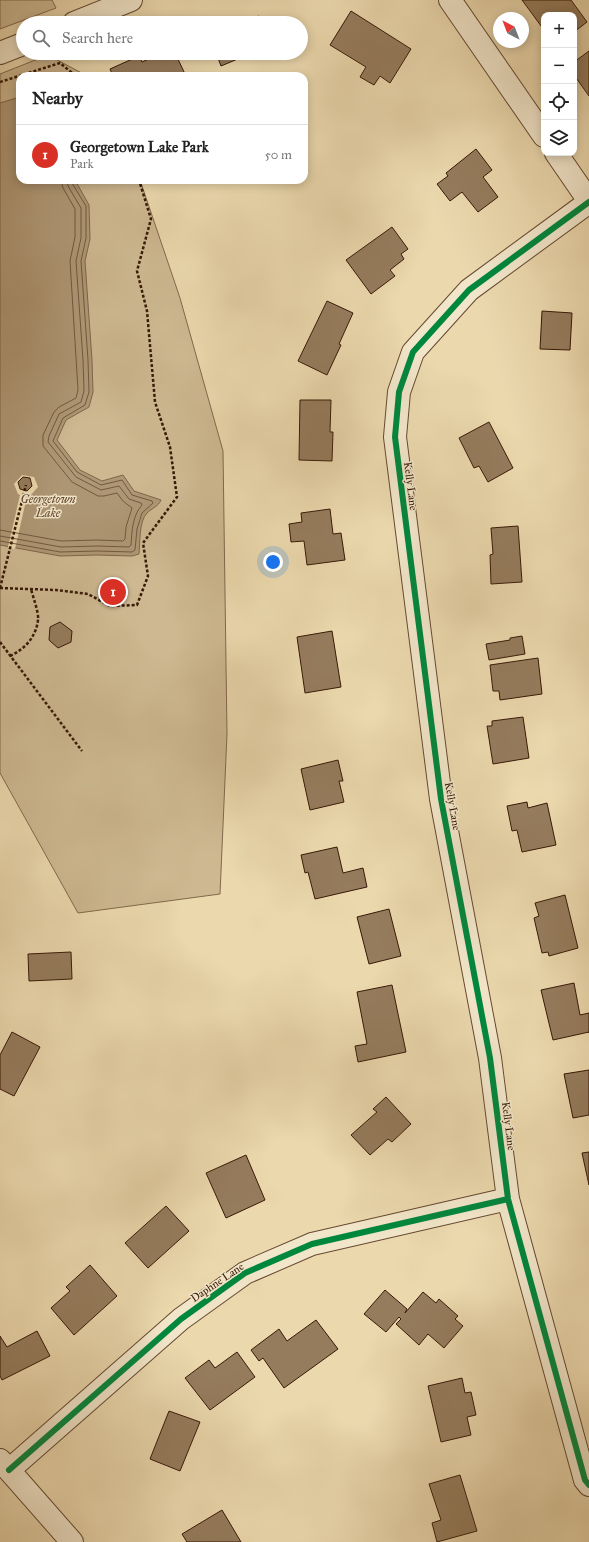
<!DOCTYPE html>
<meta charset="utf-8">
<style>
body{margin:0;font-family:"IM FELL Great Primer",serif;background:#f2f2f2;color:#222}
.controls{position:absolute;right:12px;top:12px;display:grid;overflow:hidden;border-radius:8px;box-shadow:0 2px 10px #0003}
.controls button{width:36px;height:36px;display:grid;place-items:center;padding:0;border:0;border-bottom:1px solid #e0e0e0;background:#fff;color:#222;font:20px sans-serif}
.compass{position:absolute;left:493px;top:12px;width:36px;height:36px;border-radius:50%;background:#fff;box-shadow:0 2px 10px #0003;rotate:318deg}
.you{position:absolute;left:273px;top:562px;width:14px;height:14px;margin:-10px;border:3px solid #fff;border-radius:50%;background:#1a73e8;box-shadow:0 0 0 6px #1a73e833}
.badge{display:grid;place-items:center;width:26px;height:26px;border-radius:50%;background:#d93025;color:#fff;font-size:13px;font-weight:700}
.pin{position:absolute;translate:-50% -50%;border:2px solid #fff;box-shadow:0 1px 4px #0006}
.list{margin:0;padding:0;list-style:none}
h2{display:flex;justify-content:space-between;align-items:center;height:52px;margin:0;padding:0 16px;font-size:17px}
h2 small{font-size:13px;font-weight:400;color:#767676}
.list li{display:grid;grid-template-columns:26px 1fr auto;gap:12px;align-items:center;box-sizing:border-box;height:60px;padding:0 16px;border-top:1px solid #e0e0e0}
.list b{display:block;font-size:15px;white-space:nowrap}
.list p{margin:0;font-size:13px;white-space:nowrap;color:#767676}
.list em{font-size:13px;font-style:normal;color:#767676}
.icon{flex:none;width:22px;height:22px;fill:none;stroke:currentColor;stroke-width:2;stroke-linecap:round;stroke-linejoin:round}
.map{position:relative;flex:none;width:589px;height:1542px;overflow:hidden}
.search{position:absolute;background:#fff;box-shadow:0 2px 10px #0003;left:16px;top:16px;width:292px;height:44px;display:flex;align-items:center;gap:10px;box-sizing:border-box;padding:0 14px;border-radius:22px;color:#767676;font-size:15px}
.panel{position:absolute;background:#fff;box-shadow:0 2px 10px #0003;left:16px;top:72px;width:292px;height:112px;border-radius:12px}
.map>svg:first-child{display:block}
.green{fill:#cdb891;stroke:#82684c}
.water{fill:#ae9775;stroke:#7f6549}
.pier{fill:#ebd8ad}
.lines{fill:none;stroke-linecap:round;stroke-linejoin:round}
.shore{stroke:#73583e;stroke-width:1}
.building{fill:#957c5d;stroke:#381907}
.minor-casing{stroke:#654930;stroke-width:24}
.path{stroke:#381907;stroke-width:2.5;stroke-dasharray:3 2;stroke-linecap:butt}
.minor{stroke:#f2e6ca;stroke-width:22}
.cycleway-casing{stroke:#f2e6ca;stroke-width:8}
.cycleway{stroke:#00873e;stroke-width:6}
.labels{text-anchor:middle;stroke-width:3;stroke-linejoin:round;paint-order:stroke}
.street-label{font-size:11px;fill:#381907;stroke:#f2e6ca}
.water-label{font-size:12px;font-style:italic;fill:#61452e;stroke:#f2e6ca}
</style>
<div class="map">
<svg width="589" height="1542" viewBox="0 0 589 1542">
<rect width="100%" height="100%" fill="#ebd8ad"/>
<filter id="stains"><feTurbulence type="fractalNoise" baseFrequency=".005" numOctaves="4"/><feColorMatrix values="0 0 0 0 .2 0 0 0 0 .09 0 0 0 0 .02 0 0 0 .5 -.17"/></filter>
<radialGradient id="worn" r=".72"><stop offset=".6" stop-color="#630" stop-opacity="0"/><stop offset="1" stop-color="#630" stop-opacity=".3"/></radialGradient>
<path class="green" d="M0,0H52L56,8L0,29Z
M48,55L87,76H20V180H140L180,298L223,451L227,734L220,894L78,913L0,773V74Z"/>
<path class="water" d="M20,97V180H75L89,205L90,239L85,261L92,360L93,392L89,407L66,420L57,440L80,470L102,481L123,475L134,491L161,500C158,507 152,508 147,513C139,521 140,543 139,554L132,556L97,555L60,556L0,545V103Z"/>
<path class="pier" d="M22,475L34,477L38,487L30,496H27L15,549L8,547L20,495L18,494L14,484Z"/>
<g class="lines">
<path class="shore" d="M0,530L61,541L97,540L123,541L125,539L126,527L132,508L123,501L117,493L104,496H98L72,482L43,446V435L54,412L59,407L76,398L78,390L70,261L75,237V209L63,188L61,180
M0,536L61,547L97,546L129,547L131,545C132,532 132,516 142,505L141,503L129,499L119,486L101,490L76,477L48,442L49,436L59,414L81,402L84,391L83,360L76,261L81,238V208L68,186L67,180
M0,541L60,552L97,551L132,552L135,550L137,529L142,513L153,503L152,501L132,495L122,480L101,485L77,472L53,441L63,418L85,405L89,392L88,360L81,261L86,238V206L72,183V180"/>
</g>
<path class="building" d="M522,0H571L587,22L574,32V15H544V30Z
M351,11L411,49L390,83L380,76L374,85L360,77L366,67L330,45Z
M259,16L262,23H243Z
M589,51V96L574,75V62Z
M162,53H175L186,76H113L110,69L139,56L142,62Z
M216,53H252L221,66Z
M476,149L492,170L483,177L498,197L478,212L462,192L450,201L437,184L448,176L446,173Z
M392,227L408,249L401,254L404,259L390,270L395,276L371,294L346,260Z
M327,301L353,313L339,344L341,345L327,375L298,361Z
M542,311L572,313L570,350L540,349Z
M300,400H331L330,432H333L332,461L299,460Z
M489,422L513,468L488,482L479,466L474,468L459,438Z
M23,477L30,478L32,486L27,491L20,489L18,482Z
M330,509L333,534L341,533L345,560L307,565L304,541L291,542L289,524L302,522L301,513Z
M518,526L522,582L491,584L490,555L493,554L491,528Z
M60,622L72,631L71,642L58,648L49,640L50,627Z
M332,631L341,687L305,693L297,637Z
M522,636L525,654L489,660L486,644L510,640V638Z
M538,658L542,694L500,700L499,691H493L490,665Z
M523,717L529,758L493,764L487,726H492V721Z
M338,760L343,781H339L344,802L310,810L301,769Z
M527,802L528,808L547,803L556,845L522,852L517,830L512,831L507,806Z
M337,847L343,873L363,868L367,887L315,899L308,872L305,873L301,855Z
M565,895L578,948L549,956L548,952L542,953L534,918L539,916L535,903Z
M389,909L401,956L369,964L357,917Z
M71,952L72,979L29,981L28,954Z
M574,983L580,1015L589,1013V1033V1032L553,1040L541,990Z
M392,985L406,1052L358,1062L355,1046L367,1044L357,992Z
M12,1032L40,1047L14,1096L0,1089V1055Z
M589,1070V1115L573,1118L564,1074Z
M386,1097L411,1124L392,1142L388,1139L370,1155L351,1135L377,1112L373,1109Z
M589,1152V1185L582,1153Z
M246,1155L265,1200L226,1218L206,1173Z
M166,1206L189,1231L148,1268L125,1243Z
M90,1265L117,1296L74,1335L51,1308L70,1291L66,1287Z
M385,1290L407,1309L405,1313L423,1292L436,1303L439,1299L458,1316L455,1319L463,1326L444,1348L428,1334L419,1345L396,1324L401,1319L399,1317L386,1332L364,1314Z
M316,1320L338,1349L284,1388L263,1358L259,1361L251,1350L279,1329L287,1341Z
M37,1331L50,1356L2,1380L0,1376V1336L7,1347Z
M237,1352L255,1377L210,1410L185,1378L209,1360L215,1368Z
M462,1378L465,1393L471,1392L476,1415L467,1417L471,1435L441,1442L428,1386Z
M169,1411L200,1422L180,1471L150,1459Z
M460,1475L477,1531L437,1542L432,1523L441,1520L429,1484Z
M222,1510L241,1542H187L182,1534Z"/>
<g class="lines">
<g class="minor-casing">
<path id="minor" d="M450,0L544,136
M74,23L131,0
M0,53L23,44
M556,153L589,201
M589,202L469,290L413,352L399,392L395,437L441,799L490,1058L508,1199L585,1480L589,1485
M0,1460L72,1542
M9,1470L181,1319L245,1273L312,1244L508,1199"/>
</g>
<path class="path" d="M0,82L60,63L76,76
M0,588L56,590L88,594L110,606L137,605L148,576L143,543L177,497L170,447L155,402L147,311L137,271L151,219L139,180
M0,588L26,485
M0,642L82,751
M10,656C25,649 36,637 38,620C39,613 33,597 31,589"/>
<use href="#minor" class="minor"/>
<g class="cycleway-casing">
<path id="cycleway" d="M589,202L469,290L413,352L399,392L395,437L441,799L490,1058L508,1199L585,1480L589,1485
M9,1470L181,1319L245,1273L312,1244L508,1199"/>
</g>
<use href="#cycleway" class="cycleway"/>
</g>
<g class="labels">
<g class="street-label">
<text transform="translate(411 486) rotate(83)" y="4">Kelly Lane</text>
<text transform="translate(453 806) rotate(80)" y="4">Kelly Lane</text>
<text transform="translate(509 1126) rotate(83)" y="4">Kelly Lane</text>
<text transform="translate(217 1282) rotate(-34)" y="4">Daphne Lane</text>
</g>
<g class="water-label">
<text x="48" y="503">Georgetown<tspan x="48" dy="14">Lake</tspan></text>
</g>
</g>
<rect width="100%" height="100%" filter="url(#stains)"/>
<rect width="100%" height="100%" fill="url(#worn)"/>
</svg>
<div class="controls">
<button>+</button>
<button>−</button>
<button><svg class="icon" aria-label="locate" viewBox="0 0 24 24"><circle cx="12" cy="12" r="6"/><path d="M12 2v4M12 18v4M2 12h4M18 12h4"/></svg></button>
<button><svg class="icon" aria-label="layers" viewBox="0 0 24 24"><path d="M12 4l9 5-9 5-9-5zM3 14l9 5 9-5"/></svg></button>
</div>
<svg class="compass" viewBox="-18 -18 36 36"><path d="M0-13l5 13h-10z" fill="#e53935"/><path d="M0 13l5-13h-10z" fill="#767676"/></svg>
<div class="you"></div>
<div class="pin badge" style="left:113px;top:592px">1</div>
<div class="search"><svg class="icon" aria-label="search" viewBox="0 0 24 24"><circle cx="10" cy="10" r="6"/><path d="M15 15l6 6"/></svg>Search here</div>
<section class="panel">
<h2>Nearby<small></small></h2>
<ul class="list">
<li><span class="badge">1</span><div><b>Georgetown Lake Park</b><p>Park</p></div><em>50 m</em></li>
</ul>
</section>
</div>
